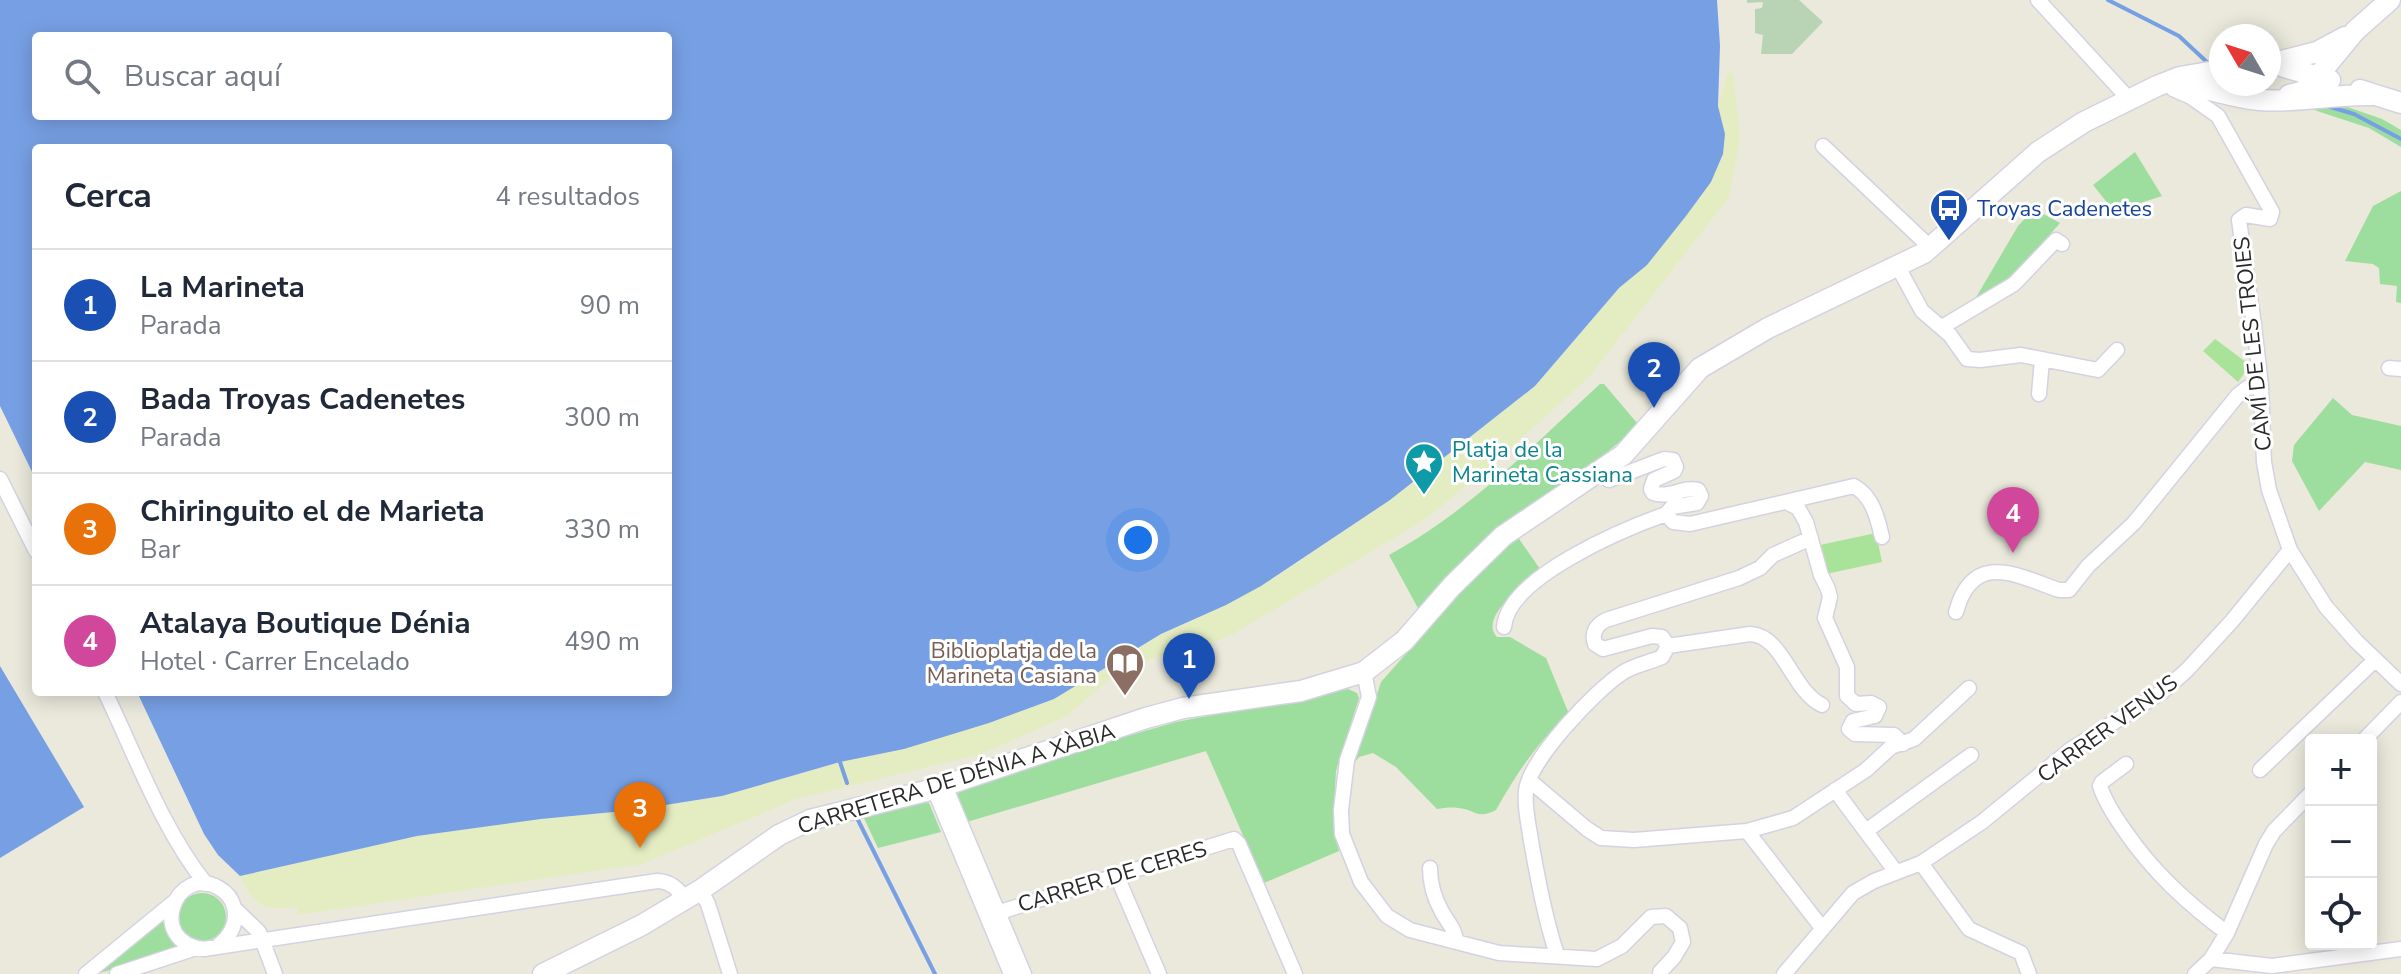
<!DOCTYPE html>
<html lang="es">
<meta charset="utf-8">
<style>
body{margin:0;font-family:"Nunito Sans",sans-serif;background:#f2f2f3;color:#1f2937}
.controls{position:absolute;right:24px;bottom:24px;display:grid;overflow:hidden;border-radius:8px;box-shadow:0 4px 20px #0003}
.controls button{width:72px;height:72px;display:grid;place-items:center;padding:0;border:0;border-bottom:2px solid #e0e1e3;background:#fff;color:#1f2937;font:40px sans-serif}
.compass{position:absolute;left:2209px;top:24px;width:72px;height:72px;border-radius:50%;background:#fff;box-shadow:0 4px 20px #0003;rotate:309deg}
.you{position:absolute;left:1138px;top:540px;width:28px;height:28px;margin:-20px;border:6px solid #fff;border-radius:50%;background:#1a73e8;box-shadow:0 0 0 12px #1a73e833}
.badge{display:grid;place-items:center;width:52px;height:52px;border-radius:50%;background:#6549eb;color:#fff;font-size:26px;font-weight:700}
.pin{position:absolute;translate:-50% -66px;filter:drop-shadow(0 2px 4px #0008)}
.pin::after{content:'';position:absolute;top:42px;width:28px;height:24px;background:inherit;clip-path:polygon(0 0,100% 0,50% 100%)}
.list{margin:0;padding:0;list-style:none}
h2{display:flex;justify-content:space-between;align-items:center;height:104px;margin:0;padding:0 32px;font-size:34px}
h2 small{font-size:26px;font-weight:400;color:#747a83}
.list li{display:grid;grid-template-columns:52px 1fr auto;gap:24px;align-items:center;box-sizing:border-box;height:112px;padding:0 32px;border-top:2px solid #e0e1e3}
.list b{display:block;font-size:30px;white-space:nowrap}
.list p{margin:0;font-size:26px;white-space:nowrap;color:#747a83}
.list em{font-size:26px;font-style:normal;color:#747a83}
.icon{flex:none;width:44px;height:44px;fill:none;stroke:currentColor;stroke-width:2;stroke-linecap:round;stroke-linejoin:round}
.map{position:relative;flex:none;width:2401px;height:974px;overflow:hidden}
.search{position:absolute;background:#fff;box-shadow:0 4px 20px #0003;left:32px;top:32px;width:640px;height:88px;display:flex;align-items:center;gap:20px;box-sizing:border-box;padding:0 28px;border-radius:8px;color:#747a83;font-size:30px}
.panel{position:absolute;background:#fff;box-shadow:0 4px 20px #0003;left:32px;top:144px;width:640px;height:552px;border-radius:8px}
.map>svg:first-child{display:block}
.green{fill:#9ddd9e}
.sand{fill:#e4edc2}
.cemetery{fill:#b9d3b5}
.pitch{fill:#a9e399}
.water{fill:#77a0e4;fill-rule:evenodd}
.lines{fill:none;stroke-linecap:round;stroke-linejoin:round}
.stream{stroke:#77a0e4;stroke-width:4}
.street-casing{stroke:#d4d2e1;stroke-width:17}
.secondary-casing{stroke:#d4d2e1;stroke-width:23}
.street{stroke:#fff;stroke-width:14}
.secondary{stroke:#fff;stroke-width:20}
.labels{text-anchor:middle;stroke-width:6;stroke-linejoin:round;paint-order:stroke}
.transit-label{font-size:22px;fill:#164399;stroke:#fff;text-anchor:start}
.street-label{font-size:22px;fill:#292929;stroke:#fff}
.culture-label{font-size:22px;fill:#0d838f;stroke:#fff;text-anchor:start}
.education-label{font-size:22px;fill:#785e54;stroke:#fff;text-anchor:end}
</style>
<div class="map">
<svg width="2401" height="974" viewBox="0 0 2401 974">
<rect width="100%" height="100%" fill="#eae9dc"/>
<path class="green" d="M2336,103L2382,119L2401,130V147L2369,128L2314,110Z
M2135,152L2162,196L2137,204L2118,216L2093,185Z
M2401,191V303L2396,302L2397,286L2380,284L2379,268L2373,264L2345,261L2373,206Z
M2034,209L2060,223L2007,283L1971,306L2018,226Z
M1600,384H1604L1637,423L1636,428L1419,610L1389,555C1468,512 1534,445 1600,384Z
M2333,398L2352,415L2401,426V470L2365,462L2319,511L2292,461L2294,445Z
M1517,536L1540,569C1525,583 1478,618 1497,637H1510L1546,658L1569,714C1538,741 1516,774 1496,810C1476,820 1475,809 1458,808C1451,807 1444,808 1437,809L1396,767L1373,753L1359,757L1355,762L1381,682L1458,595Z
M1348,689L1357,693L1359,698L1336,771L1333,823L1339,851L1264,883L1206,751L967,822L956,796L959,792L1107,742L1176,722Z
M923,802L929,803L941,832L878,848L863,816Z
M178 917a24 24 0 1 1 48 0a24 24 0 1 1-48 0Z
M164,919L168,934L180,948L97,974Z"/>
<path class="sand" d="M1728,73H1733L1740,137L1729,197L1589,377L1493,464L1424,520L1233,634L1196,650L1153,658L1126,668L1113,676L1067,716L981,754L796,799L642,864L297,915L298,907C263,910 256,909 240,876L417,836L541,819L634,810L722,796L840,762L904,749L989,723L1054,699L1162,634L1226,605L1282,573L1390,500L1535,386L1619,288L1647,265L1686,216L1723,154L1725,134L1718,106Z"/>
<path class="cemetery" d="M1747,0H1799L1823,22L1792,54H1761L1763,35L1755,33V9L1762,8L1763,2L1747,3Z"/>
<path class="pitch" d="M2215,339L2250,365L2238,382L2203,351Z
M1876,533L1882,562L1826,574L1820,545Z"/>
<path class="water" d="M0,0H1717L1720,46L1718,106L1725,134L1723,154L1711,182L1686,216L1647,265L1619,288L1535,386L1390,500L1261,586L1226,605L1161,634L1054,699L989,723L904,749L840,762L722,796L634,810L541,819L417,836L240,876L218,855L204,834L137,692H668V148H36V480L0,406ZM668,36V116H36V36Z
M0,666L84,807L0,858Z"/>
<g class="lines">
<path class="stream" d="M2108,0L2179,36L2209,64
M2327,106L2354,114L2401,139
M840,762L847,783
M857,818L935,974"/>
<g class="street-casing">
<path id="street" d="M2038,0L2128,98
M2173,89L2191,97L2218,116L2272,212L2270,219L2246,215L2239,220L2254,325L2261,386L2264,462L2269,490L2290,550L2326,607L2356,641L2401,684
M1823,146L1931,248
M1898,267L1922,311L1950,335L1967,359L1980,360L2021,355L2098,370L2117,350
M1942,327L2014,284L2056,240L2062,244
M2389,368L2401,369
M2039,394L2042,360
M1598,472L1609,480L1664,459L1673,460L1676,467L1674,471L1654,480L1651,489L1653,493C1669,499 1683,486 1698,490L1701,496L1697,503L1672,507L1666,514L1673,522L1690,524L1854,486C1873,497 1877,517 1882,537
M0,479L36,551
M1786,502L1798,508L1806,522L1821,575L1828,589L1830,597L1825,618L1847,667V696L1856,704L1871,703L1879,707L1875,716L1853,721L1849,729L1855,734L1894,735L1903,744
M1811,538L1773,555L1760,568L1739,578L1606,620C1596,625 1591,633 1595,644L1603,649L1652,636L1662,637L1668,646L1750,634C1783,635 1792,691 1822,705
M1956,612C1973,550 2016,575 2059,590H2069L2088,566L2134,523L2238,395L2247,388L2261,386
M1504,627C1508,577 1624,529 1666,514
M1364,672L1369,697L1347,760L1341,810L1342,834L1361,882L1387,916L1410,930L1499,953L1597,959L1622,946L1651,917L1666,916L1680,928L1683,942L1674,957L1660,972
M105,692C135,754 163,831 206,884
M2364,740L2401,702
M2126,764L2102,782L2100,786C2105,802 2115,817 2125,831C2153,872 2187,903 2227,933
M2260,770L2375,660
M1529,780L1587,829L1601,838L1634,840L1747,831L1793,818L1866,770L1891,747L1914,739L1969,688
M945,786L1024,974
M934,789L1011,974
M1835,790L1896,872
M1747,831L1822,928
M1866,831L1971,755
M1921,863L1969,929L2021,953L2029,974
M1430,868C1430,884 1434,898 1442,912C1448,923 1456,930 1456,942
M1116,874L1159,974
M700,890L708,904L730,974
M235,909L259,932L275,974
M987,916L1234,839L1239,844L1295,974
M219,945C231,935 238,923 234,907C232,899 226,892 219,888C176,863 145,942 204,949L657,881C670,881 678,889 685,899
M1557,955C1545,918 1538,880 1531,841C1529,825 1524,808 1526,791C1529,760 1595,691 1622,673C1634,665 1648,663 1662,657L1668,646
M2211,959L2227,933L2266,844L2274,831L2311,793
M86,974L174,902
M117,974L196,948
M1784,974L1853,893L1874,881L1921,863L1982,822L2070,750L2162,692L2187,670L2232,621L2290,550
M2195,974L2211,959L2272,966L2401,949"/>
</g>
<g class="secondary-casing">
<path id="secondary" d="M2269,64L2317,52L2345,37
M2284,67L2330,80
M2174,85C2204,85 2231,98 2260,100C2298,103 2333,94 2372,95
M2360,90L2401,103
M2289,95L2301,92L2309,87L2355,31L2390,0
M543,974L642,925L702,889L779,835L810,820L934,789L1146,718L1183,708L1301,691L1364,672L1404,641L1452,586L1503,536L1623,455L1700,368L1768,328L1924,253L2038,152L2084,122L2157,86L2180,77L2221,70"/>
</g>
<use href="#street" class="street"/>
<use href="#secondary" class="secondary"/>
</g>
<defs>
<g id="bus-pin" transform="scale(2)"><path d="M0 17L-7.5 6A9.5 9.5 0 1 1 7.5 6Z" fill="#1a4fb4" stroke="#fff"/><path d="M-5-6H5V4H4V6H2V4H-2V6H-4V4H-5ZM-3.5-4V0h7V-4ZM-3.5 1.2v1.5H-2V1.2ZM2 1.2v1.5H3.5V1.2Z" fill="#fff"/></g>
<g id="sight-pin" transform="scale(2)"><path d="M0 17L-7.5 6A9.5 9.5 0 1 1 7.5 6Z" fill="#0f9aa8" stroke="#fff"/><path d="M0-6L1.8-2.2L6-1.7L2.9 1.2L3.7 5.4L0 3.3L-3.7 5.4L-2.9 1.2L-6-1.7L-1.8-2.2Z" fill="#fff"/></g>
<g id="library-pin" transform="scale(2)"><path d="M0 17L-7.5 6A9.5 9.5 0 1 1 7.5 6Z" fill="#8d6e63" stroke="#fff"/><path d="M-6-4Q-3-5.5-.7-3.5V5Q-3 3-6 4ZM6-4Q3-5.5 .7-3.5V5Q3 3 6 4Z" fill="#fff"/></g>
</defs>
<g fill-rule="evenodd">
<use href="#bus-pin" x="1949" y="208"/>
<use href="#sight-pin" x="1424" y="462"/>
<use href="#library-pin" x="1125" y="663"/>
</g>
<g class="labels">
<g class="transit-label">
<text x="1977" y="216">Troyas Cadenetes</text>
</g>
<g class="street-label">
<text transform="translate(2252 344) rotate(-96)" y="8">CAMÍ DE LES TROIES</text>
<text transform="translate(2107 728) rotate(-36)" y="8">CARRER VENUS</text>
<text transform="translate(956 778) rotate(-17)" y="8">CARRETERA DE DÉNIA A XÀBIA</text>
<text transform="translate(1112 876) rotate(-17)" y="8">CARRER DE CERES</text>
</g>
<g class="culture-label">
<text x="1452" y="457">Platja de la<tspan x="1452" dy="25">Marineta Cassiana</tspan></text>
</g>
<g class="education-label">
<text x="1097" y="658">Biblioplatja de la<tspan x="1097" dy="25">Marineta Casiana</tspan></text>
</g>
</g>
</svg>
<div class="controls">
<button>+</button>
<button>−</button>
<button><svg class="icon" aria-label="locate" viewBox="0 0 24 24"><circle cx="12" cy="12" r="6"/><path d="M12 2v4M12 18v4M2 12h4M18 12h4"/></svg></button>
</div>
<svg class="compass" viewBox="-18 -18 36 36"><path d="M0-13l5 13h-10z" fill="#e53935"/><path d="M0 13l5-13h-10z" fill="#747a83"/></svg>
<div class="you"></div>
<div class="pin badge" style="left:1189px;top:699px;background:#1a4fb4">1</div>
<div class="pin badge" style="left:1654px;top:408px;background:#1a4fb4">2</div>
<div class="pin badge" style="left:640px;top:848px;background:#e8710a">3</div>
<div class="pin badge" style="left:2013px;top:553px;background:#d1479c">4</div>
<div class="search"><svg class="icon" aria-label="search" viewBox="0 0 24 24"><circle cx="10" cy="10" r="6"/><path d="M15 15l6 6"/></svg>Buscar aquí</div>
<section class="panel">
<h2>Cerca<small>4 resultados</small></h2>
<ul class="list">
<li><span class="badge" style="background:#1a4fb4">1</span><div><b>La Marineta</b><p>Parada</p></div><em>90 m</em></li>
<li><span class="badge" style="background:#1a4fb4">2</span><div><b>Bada Troyas Cadenetes</b><p>Parada</p></div><em>300 m</em></li>
<li><span class="badge" style="background:#e8710a">3</span><div><b>Chiringuito el de Marieta</b><p>Bar</p></div><em>330 m</em></li>
<li><span class="badge" style="background:#d1479c">4</span><div><b>Atalaya Boutique Dénia</b><p>Hotel · Carrer Encelado</p></div><em>490 m</em></li>
</ul>
</section>
</div>
